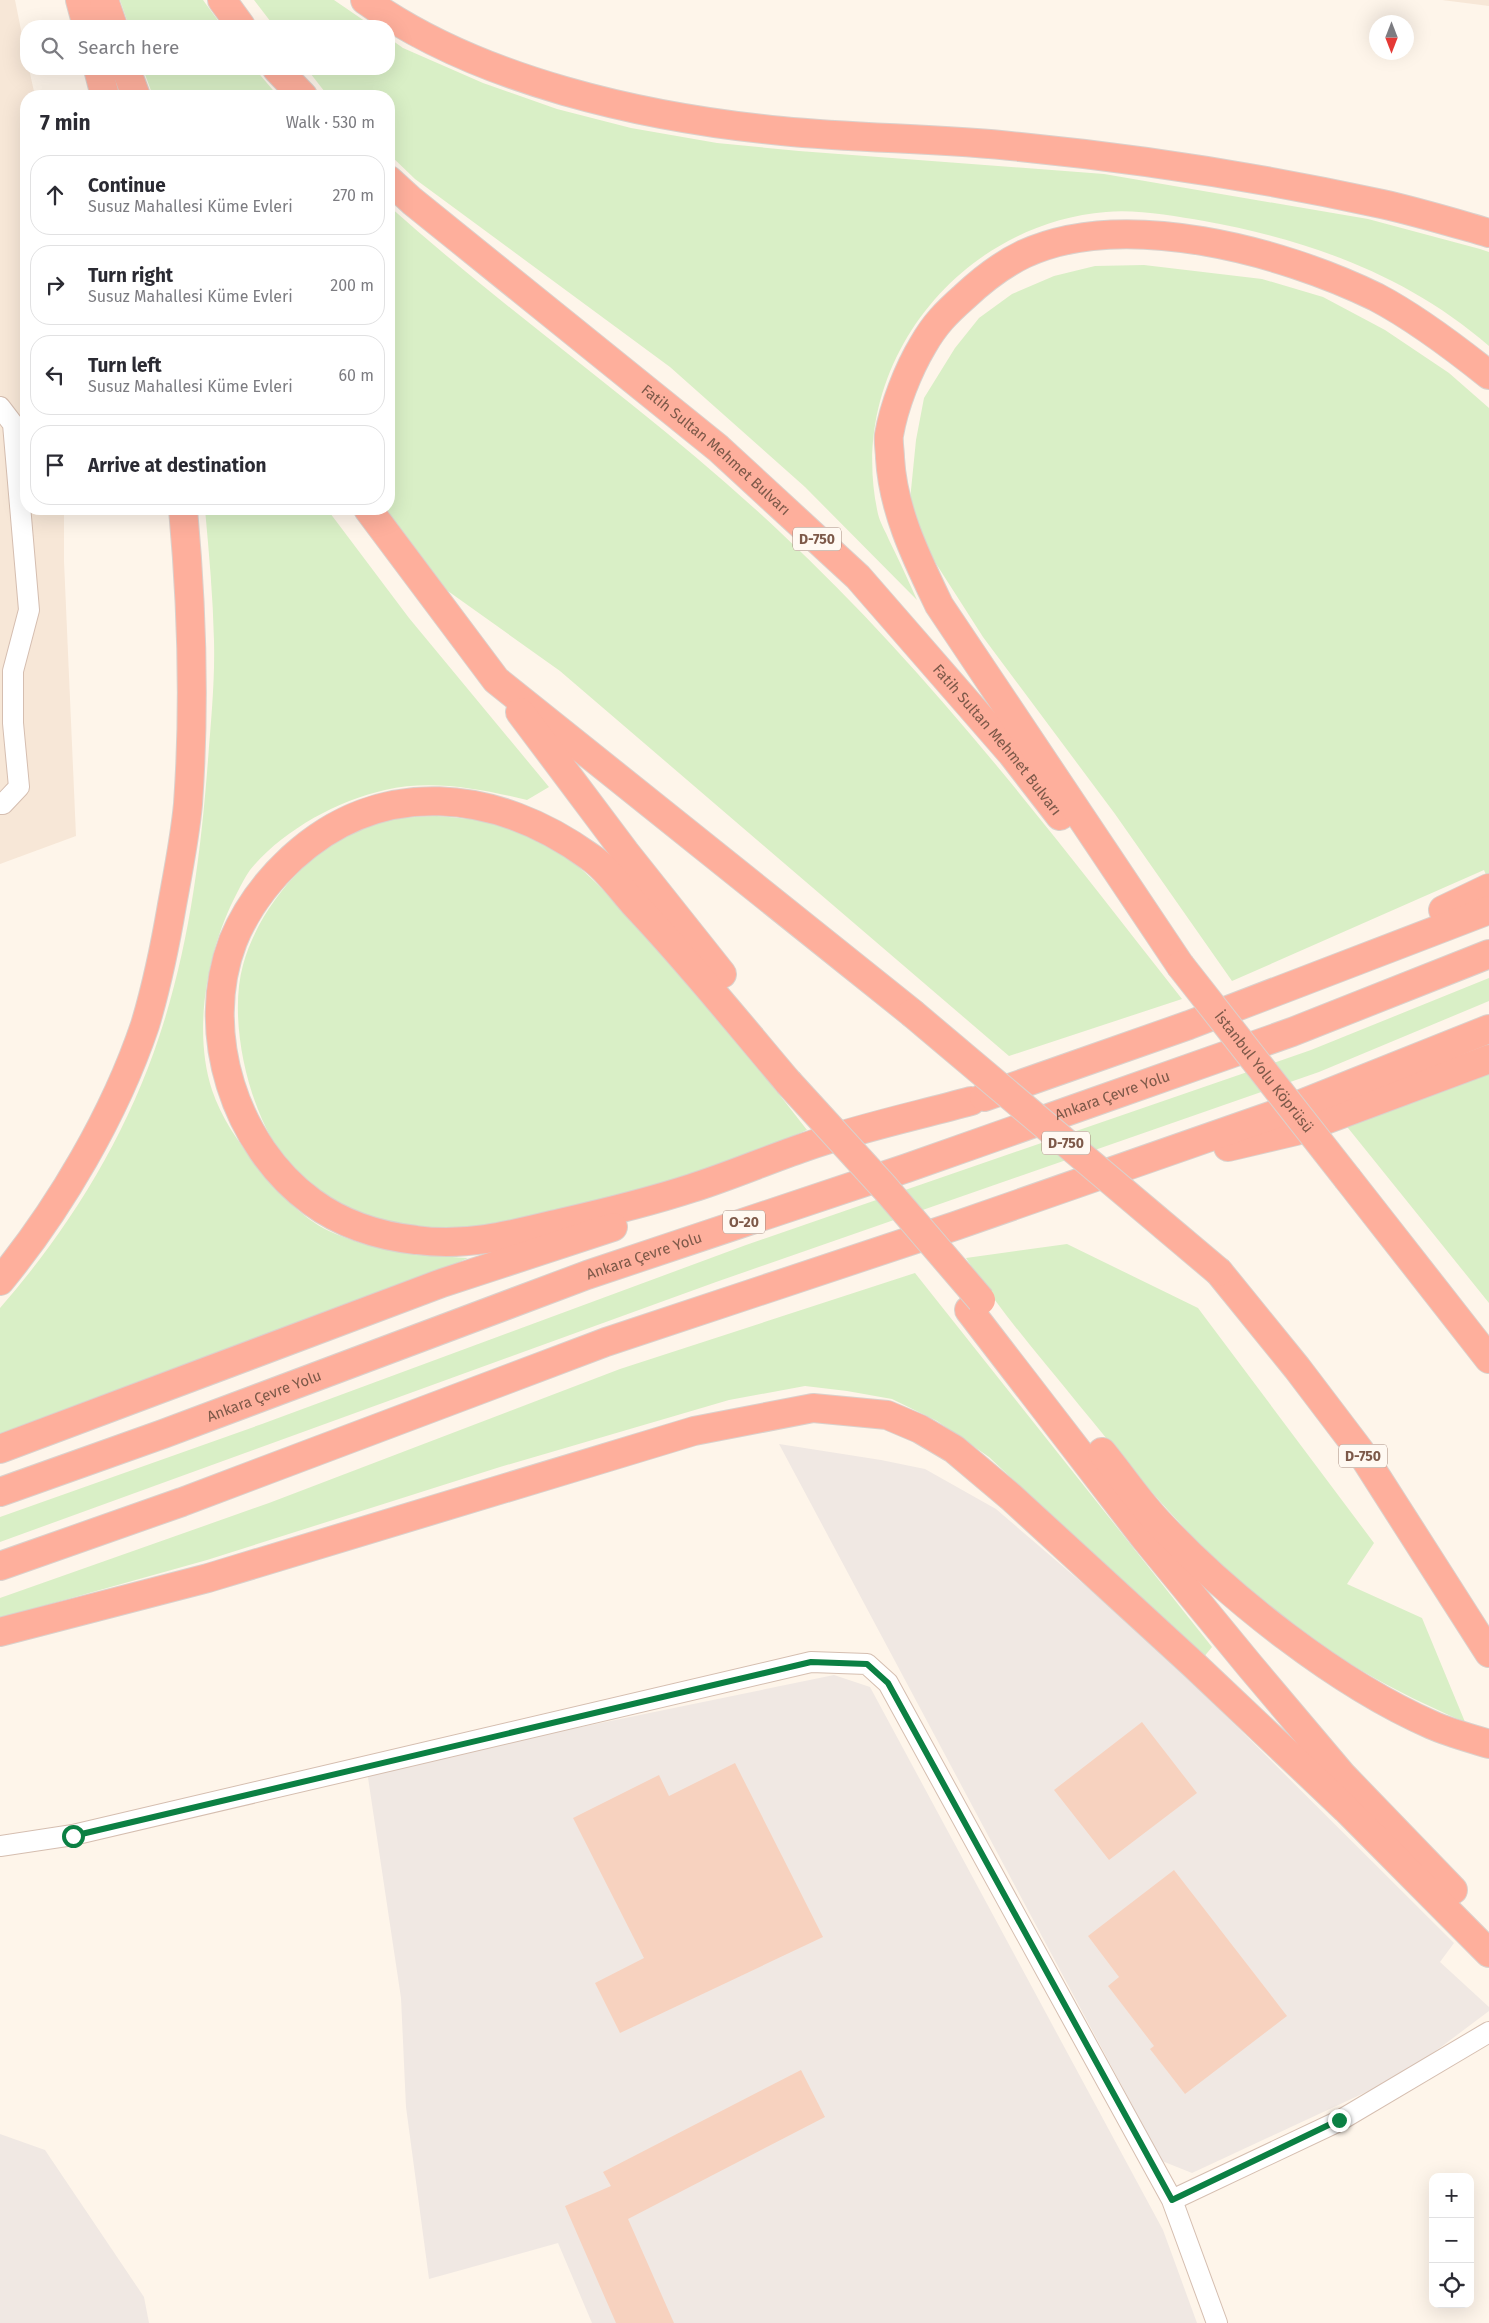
<!DOCTYPE html>
<meta charset="utf-8">
<style>
body{margin:0;font-family:"Fira Sans",sans-serif;background:#f7f7f7;color:#2b2b33}
.controls{position:absolute;right:15px;bottom:15px;display:grid;overflow:hidden;border-radius:10px;box-shadow:0 5px 20px #0002}
.controls button{width:45px;height:45px;display:grid;place-items:center;padding:0;border:0;border-bottom:1px solid #e1e1e2;background:#fff;color:#2b2b33;font:25px sans-serif}
.compass{position:absolute;left:1369px;top:15px;width:45px;height:45px;border-radius:50%;background:#fff;box-shadow:0 5px 20px #0002;rotate:180deg}
.stop{position:absolute;width:15px;height:15px;margin:-11px;border:4px solid #0b8043;border-radius:50%;background:#fff}
.stop.end{background:#0b8043;border-color:#fff;box-shadow:0 1px 5px #0008}
.list{margin:0;padding:0;list-style:none}
h2{display:flex;justify-content:space-between;align-items:center;height:65px;margin:0;padding:0 20px;font-size:21px}
h2 small{font-size:16px;font-weight:400;color:#7c7c81}
.list li{display:grid;grid-template-columns:32px 1fr auto;gap:15px;align-items:center;box-sizing:border-box;height:80px;margin:0 10px 10px;padding:0 10px;border:1px solid #e1e1e2;border-radius:20px}
.list b{display:block;font-size:19px;white-space:nowrap}
.list p{margin:0;font-size:16px;white-space:nowrap;color:#7c7c81}
.list em{font-size:16px;font-style:normal;color:#7c7c81}
.icon{flex:none;width:28px;height:28px;fill:none;stroke:currentColor;stroke-width:2;stroke-linecap:round;stroke-linejoin:round}
.map{position:relative;flex:none;width:1489px;height:2323px;overflow:hidden}
.search{position:absolute;background:#fff;box-shadow:0 5px 20px #0002;left:20px;top:20px;width:375px;height:55px;display:flex;align-items:center;gap:12px;box-sizing:border-box;padding:0 18px;border-radius:20px;color:#7c7c81;font-size:19px}
.panel{position:absolute;background:#fff;box-shadow:0 5px 20px #0002;left:20px;top:90px;width:375px;height:425px;border-radius:20px}
.map>svg:first-child{display:block}
.residential{fill:#f7e7d7}
.industrial{fill:#f0e8e3}
.green{fill:#d9efc6}
.building{fill:#f7d2bf}
.lines{fill:none;stroke-linecap:round;stroke-linejoin:round}
.street-casing{stroke:#d5beb0;stroke-width:22}
.highway-casing{stroke:#dbd1cc;stroke-width:30}
.street{stroke:#fff;stroke-width:20}
.highway{stroke:#feaf9c;stroke-width:28}
.highway-bridge-casing{stroke:#dbd1cc;stroke-width:30;stroke-linecap:butt}
.highway-bridge{stroke:#feaf9c;stroke-width:28}
.route{stroke:#0b8043;stroke-width:6}
.labels{text-anchor:middle;stroke-width:4;stroke-linejoin:round;paint-order:stroke}
.shield{fill:#fff9f2;stroke:#a4897c;stroke-width:1}
.shield-label{font-size:14px;font-weight:bold;fill:#7d5949}
.street-label{font-size:15px;fill:#7d5949;stroke:#fff9f2}
</style>
<div class="map">
<svg width="1489" height="2323" viewBox="0 0 1489 2323">
<rect width="100%" height="100%" fill="#fef5ea"/>
<path class="residential" d="M0,0H15L26,55V69H29L35,96H26V509H64V561L76,836L0,864Z
M1442,0H1489V6Z"/>
<path class="industrial" d="M779,1444L881,1460L925,1469L996,1509L1157,1647L1454,1943L1440,1962L1489,2007V2011L1405,2074L1192,2173L1162,2161Z
M834,1675L870,1687L1163,2230L1197,2323H592L558,2243L429,2279L406,2107L401,1998L367,1771Z
M0,2134L45,2150L144,2297L149,2323H0Z"/>
<path class="green" d="M120,0H203L222,26H129Z
M254,0H334L372,26H274Z
M389,38L403,48L483,83L557,109L631,128L717,143L799,151L1104,174L1368,219L1480,249L1489,252V346C1407,275 1309,240 1204,221C1174,216 1136,209 1106,212C958,224 845,367 878,514C880,523 886,532 889,540C899,560 908,580 917,600L805,487L670,367L415,179L389,154V96H328L307,69H389Z
M143,69H255L278,96H153Z
M389,206C515,319 656,415 780,532C931,673 1055,837 1182,999L1009,1056L560,671L438,584L379,509H389Z
M1144,265L1262,279L1323,297L1385,330L1449,373L1489,408V876L1487,877L1484,870L1232,981L1115,814L983,637L926,548L910,500L916,440L924,398L955,348L979,318L1012,294L1054,276L1095,266Z
M205,509H327L409,618L549,787L527,800C481,789 432,779 385,790C336,801 282,831 250,870C245,877 241,885 237,893C208,948 192,1029 212,1090C221,1117 238,1142 256,1164C275,1189 300,1217 329,1231C375,1252 418,1255 468,1258L408,1285L0,1438V1308C69,1229 126,1137 159,1037C189,948 201,853 208,760C211,721 215,681 214,641C213,597 209,553 205,509Z
M437,816C467,819 505,820 533,835C577,858 609,896 643,932C701,995 754,1062 807,1130C766,1147 724,1167 682,1180C638,1194 592,1204 547,1213C519,1219 490,1230 462,1232C444,1233 408,1229 390,1225C380,1224 370,1218 361,1214C334,1203 309,1187 290,1165C250,1119 227,1023 243,965C259,906 312,845 371,824C392,817 414,817 437,816Z
M1489,978V1001L1319,1072L716,1282L0,1542V1517L262,1424L746,1245L1311,1050Z
M1489,1071V1303L1344,1123Z
M1067,1244L1198,1308L1374,1543L1347,1584L1422,1618L1465,1722C1378,1685 1296,1636 1227,1571C1173,1520 1126,1462 1079,1405C1040,1357 999,1310 966,1258Z
M915,1273L1212,1647L1203,1658L989,1457L937,1421L892,1399L847,1391L805,1386L729,1400L500,1467L207,1560L0,1618V1598L269,1503L620,1369Z"/>
<path class="building" d="M1142,1722L1197,1793L1109,1860L1054,1790Z
M735,1763L823,1937L620,2033L595,1983L644,1958L573,1818L659,1775L669,1796Z
M1174,1870L1287,2016L1185,2094L1150,2049L1154,2046L1108,1986L1119,1977L1088,1936Z
M801,2070L825,2117L628,2219L674,2323H616L565,2206L611,2186L603,2172Z"/>
<g class="lines">
<g class="street-casing">
<path id="street" d="M0,407L13,424L29,610L13,671V723L19,787L3,804H0
M0,1846L73,1835L811,1662L867,1664L888,1683L1172,2200L1339,2121L1489,2032
M1172,2200L1217,2323"/>
</g>
<g class="highway-casing">
<g id="highway">
<path d="M80,0L87,26"/>
<path d="M104,0L113,26"/>
<path d="M222,0L241,26"/>
<path d="M365,0C478,81 645,118 782,131C862,139 941,138 1020,147C1142,159 1263,178 1382,204C1418,212 1454,223 1489,233"/>
<path d="M98,69L105,96"/>
<path d="M126,69L136,96"/>
<path d="M277,69L303,96"/>
<path id="s1" d="M389,180L412,201L718,448L858,577L1012,754L1060,816"/>
<path d="M368,509L496,680L912,1013"/>
<path d="M520,712L625,852L722,974"/>
<path d="M1443,910L1489,888"/>
<path d="M1180,965L939,605C917,559 893,511 890,458C890,451 888,442 889,435C894,406 908,370 923,345C935,324 946,313 964,297C981,281 1003,264 1024,254C1124,208 1282,251 1376,297C1416,318 1454,347 1489,375"/>
<path d="M788,1082C738,1023 690,963 637,907C622,891 608,869 590,857C496,789 381,776 292,858C266,882 246,909 233,941C198,1032 235,1146 312,1202C342,1224 380,1236 416,1240C466,1247 511,1235 560,1223C604,1213 649,1202 692,1188C730,1176 767,1160 805,1147C859,1128 916,1116 971,1101"/>
<path d="M984,1097L1189,1025L1489,910"/>
<path d="M1228,1147L1296,1131L1489,1059"/>
<path d="M1348,1179L1489,1359"/>
<path d="M1219,1272L1297,1368L1360,1451L1489,1653"/>
<path d="M0,1281C60,1208 115,1114 145,1025C157,985 165,946 172,905C178,872 185,837 188,804C195,705 192,607 183,509"/>
<path d="M969,1310L1144,1537L1250,1666L1342,1775L1453,1890"/>
<path d="M0,1449L442,1283L613,1227"/>
<path d="M1102,1452C1121,1475 1138,1501 1159,1523C1228,1597 1338,1684 1432,1725C1450,1733 1470,1738 1489,1744"/>
<path id="s2" d="M0,1492L163,1434L587,1275L907,1168L1292,1032L1489,954"/>
<path d="M0,1566L182,1502L606,1342L955,1226L1276,1114L1489,1029"/>
<path d="M0,1632L208,1578L694,1431L813,1408L887,1415L920,1429L954,1449L1011,1497L1193,1664L1346,1809L1489,1953"/>
</g>
</g>
<use href="#street" class="street"/>
<use href="#highway" class="highway"/>
<g class="highway-bridge-casing">
<g id="highway-bridge">
<path id="s3" d="M1180,965L1348,1179"/>
<path d="M912,1013L1219,1272"/>
<path d="M788,1082L885,1188L981,1300"/>
</g>
</g>
<use href="#highway-bridge" class="highway-bridge"/>
</g>
<g class="lines">
<path class="route" d="M73,1836L811,1662L867,1664L888,1683L1172,2200L1339,2120"/>
</g>
<g class="labels">
<g class="shield">
<rect x="793" y="527.5" width="48" height="23" rx="4"/>
<rect x="1042" y="1131.5" width="48" height="23" rx="4"/>
<rect x="723" y="1210.5" width="42" height="23" rx="4"/>
<rect x="1339" y="1444.5" width="48" height="23" rx="4"/>
</g>
<g class="shield-label">
<text x="817" y="544">D-750</text>
<text x="1066" y="1148">D-750</text>
<text x="744" y="1227">O-20</text>
<text x="1363" y="1461">D-750</text>
</g>
<g class="street-label">
<text dy="5" stroke="none"><textPath href="#s1" startOffset="424">Fatih Sultan Mehmet Bulvarı</textPath></text>
<text dy="5" stroke="none"><textPath href="#s1" startOffset="829">Fatih Sultan Mehmet Bulvarı</textPath></text>
<text dy="5" stroke="none"><textPath href="#s3" startOffset="136">İstanbul Yolu Köprüsü</textPath></text>
<text dy="5" stroke="none"><textPath href="#s2" startOffset="1181">Ankara Çevre Yolu</textPath></text>
<text dy="5" stroke="none"><textPath href="#s2" startOffset="686">Ankara Çevre Yolu</textPath></text>
<text dy="5" stroke="none"><textPath href="#s2" startOffset="281">Ankara Çevre Yolu</textPath></text>
</g>
</g>
</svg>
<div class="controls">
<button>+</button>
<button>−</button>
<button><svg class="icon" aria-label="locate" viewBox="0 0 24 24"><circle cx="12" cy="12" r="6"/><path d="M12 2v4M12 18v4M2 12h4M18 12h4"/></svg></button>
</div>
<svg class="compass" viewBox="-18 -18 36 36"><path d="M0-13l5 13h-10z" fill="#e53935"/><path d="M0 13l5-13h-10z" fill="#7c7c81"/></svg>
<div class="stop" style="left:73px;top:1836px"></div>
<div class="stop end" style="left:1339px;top:2120px"></div>
<div class="search"><svg class="icon" aria-label="search" viewBox="0 0 24 24"><circle cx="10" cy="10" r="6"/><path d="M15 15l6 6"/></svg>Search here</div>
<section class="panel">
<h2>7 min<small>Walk · 530 m</small></h2>
<ul class="list">
<li><svg class="icon" aria-label="ahead" viewBox="0 0 24 24"><path d="M12 20V5M6 11l6-6 6 6"/></svg><div><b>Continue</b><p>Susuz Mahallesi Küme Evleri</p></div><em>270 m</em></li>
<li><svg class="icon" aria-label="right" viewBox="0 0 24 24"><path d="M7 20v-9h11M14 6l5 5-5 5"/></svg><div><b>Turn right</b><p>Susuz Mahallesi Küme Evleri</p></div><em>200 m</em></li>
<li><svg class="icon" aria-label="left" viewBox="0 0 24 24"><path d="M17 20v-9H6M10 6l-5 5 5 5"/></svg><div><b>Turn left</b><p>Susuz Mahallesi Küme Evleri</p></div><em>60 m</em></li>
<li><svg class="icon" aria-label="arrive" viewBox="0 0 24 24"><path d="M6 21V4h12l-3 4 3 4H6"/></svg><div><b>Arrive at destination</b></div></li>
</ul>
</section>
</div>
